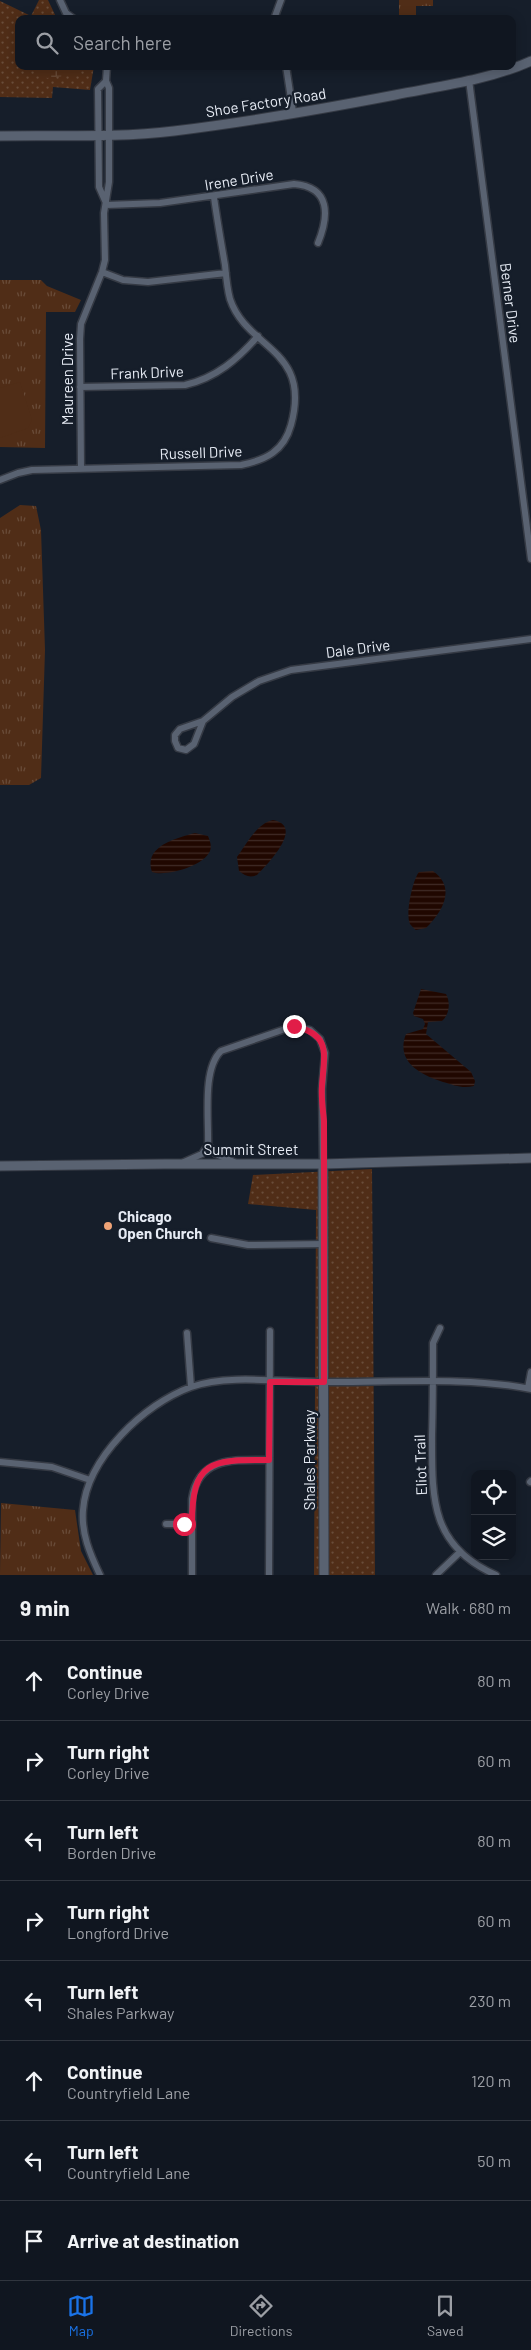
<!DOCTYPE html>
<meta charset="utf-8">
<style>
body{margin:0;font-family:Barlow,sans-serif;background:#1e232d;color:#f1f3f6}
.controls{position:absolute;right:15px;bottom:15px;display:grid;overflow:hidden;border-radius:10px;box-shadow:0 2px 12px #0003}
.controls button{width:45px;height:45px;display:grid;place-items:center;padding:0;border:0;border-bottom:1px solid #30353e;background:#101620;color:#f1f3f6;font:25px sans-serif}
.stop{position:absolute;width:15px;height:15px;margin:-11px;border:4px solid #e11d48;border-radius:50%;background:#fff}
.stop.end{background:#e11d48;border-color:#fff;box-shadow:0 1px 5px #0008}
.list{margin:0;padding:0;list-style:none}
h2{display:flex;justify-content:space-between;align-items:center;height:65px;margin:0;padding:0 20px;font-size:21px}
h2 small{font-size:16px;font-weight:400;color:#9c9fa5}
.list li{display:grid;grid-template-columns:32px 1fr auto;gap:15px;align-items:center;box-sizing:border-box;height:80px;padding:0 20px;border-top:1px solid #30353e}
.list b{display:block;font-size:19px;white-space:nowrap}
.list p{margin:0;font-size:16px;white-space:nowrap;color:#9c9fa5}
.list em{font-size:16px;font-style:normal;color:#9c9fa5}
.icon{flex:none;width:28px;height:28px;fill:none;stroke:currentColor;stroke-width:2;stroke-linecap:round;stroke-linejoin:round}
.map{position:relative;flex:none;width:531px;height:1575px;overflow:hidden}
.search{position:absolute;background:#101620;box-shadow:0 2px 12px #0003;left:15px;right:15px;top:15px;height:55px;display:flex;align-items:center;gap:12px;box-sizing:border-box;padding:0 18px;border-radius:10px;color:#9c9fa5;font-size:19px}
.sheet{height:705px;background:#101620}
nav{display:flex;justify-content:space-around;align-items:center;box-sizing:border-box;height:70px;border-top:1px solid #30353e;background:#101620;font-size:14px;color:#9c9fa5}
nav a{display:grid;justify-items:center;gap:2px}
nav .on{color:#1a73e8}
.map>svg:first-child{display:block}
.grass{fill:url(#grass-dots)}
.wetland{fill:url(#wetland-marsh)}
.park{fill:url(#park-tufts)}
.pitch{fill:#502d17}
.water{fill:url(#water-rules)}
.lines{fill:none;stroke-linecap:round;stroke-linejoin:round}
.street-casing{stroke:#353a44;stroke-width:9}
.secondary-casing{stroke:#353a44;stroke-width:11}
.street{stroke:#596271;stroke-width:6}
.secondary{stroke:#596271;stroke-width:9}
.route{stroke:#e11d48;stroke-width:6}
.poi-dot{fill:#efa377;stroke:#161e2a;stroke-width:2}
.labels{text-anchor:middle;stroke-width:4.5;stroke-linejoin:round;paint-order:stroke}
.street-label{font-size:15px;fill:#e6ebf4;stroke:#161e2a}
.poi-label{font-size:15px;font-weight:bold;fill:#e6ebf4;stroke:#161e2a;text-anchor:start}
</style>
<div class="map">
<svg width="531" height="1575" viewBox="0 0 531 1575">
<defs>
<pattern id="grass-dots" width="8" height="8" patternUnits="userSpaceOnUse" patternTransform="scale(1.25)"><rect width="8" height="8" fill="#502d17"/><path d="M2 2h.1M6 6h.1" fill="none" stroke="#694c39" stroke-width="1.8" stroke-linecap="round"/></pattern>
<pattern id="wetland-marsh" width="20" height="14" patternUnits="userSpaceOnUse" patternTransform="scale(1.25)"><rect width="20" height="14" fill="#502d17"/><path d="M1 5h8M5 5V1M11 12h8M15 12V8" fill="none" stroke="#694c39"/></pattern>
<pattern id="park-tufts" width="24" height="20" patternUnits="userSpaceOnUse" patternTransform="scale(1.25)"><rect width="24" height="20" fill="#502d17"/><path d="M3 7l-1-3M5 7V3M7 7l1-3M15 17l-1-3M17 17v-4M19 17l1-3" fill="none" stroke="#694c39"/></pattern>
<pattern id="water-rules" width="6" height="5" patternUnits="userSpaceOnUse" patternTransform="scale(1.25)"><rect width="6" height="5" fill="#200700"/><path d="M0 2.5h6" fill="none" stroke="#402b26"/></pattern>
</defs>
<rect width="100%" height="100%" fill="#161e2a"/>
<path class="grass" d="M39,0H48L57,19H19V66H94L90,90L53,87L52,98L0,97V1L31,16Z
M372,1169L375,1575H314L316,1210L248,1204L253,1175Z"/>
<path class="wetland" d="M31,66H75L74,75L47,78L36,74Z"/>
<path class="park" d="M399,0H433V6H416V19H399Z
M0,280H41L47,286L81,300L75,312H46L45,448L0,447Z
M20,505L36,506L41,530L45,650L41,778L29,785H0V518Z
M1,1503L75,1510L81,1551L93,1575H0Z"/>
<path class="pitch" d="M20,382L32,420L28,428L0,438V388Z"/>
<path class="water" d="M273,820C305,826 268,864 257,875C250,878 245,876 239,871L237,857C246,845 257,823 273,820Z
M195,833L208,836C210,841 212,846 210,851C204,866 166,877 152,872C143,846 177,838 195,833Z
M433,871C457,888 442,912 426,928L416,930C414,929 411,925 410,924C405,914 413,879 419,872Z
M421,989L446,994C451,1003 449,1015 442,1021L428,1022L426,1034L471,1072L475,1081L474,1086C462,1089 454,1085 443,1082C421,1075 395,1062 406,1034L423,1029L425,1024L423,1019L414,1016L413,1013Z"/>
<g class="lines">
<g class="street-casing">
<path id="street" d="M60,0L66,13L74,19
M274,19L281,0
M286,66L293,112
M469,80L531,559
M106,203L99,187L98,89L106,81
M106,205L160,203L294,184C331,187 329,216 318,243
M102,272L123,280L148,282L226,273
M80,387L185,385C216,378 238,359 258,336
M81,469L80,339L81,324L102,272L105,260L104,213L109,182V88L106,81L107,66
M0,480L18,473L32,470L241,465C266,460 284,451 291,425C312,348 247,350 230,299C227,288 226,276 225,265C221,242 217,219 214,197
M203,721L194,744L186,750L178,748L175,741V735L180,729L203,721L232,697L259,681L291,670L531,639
M208,1145C209,1119 202,1069 221,1051L294,1026L310,1030L320,1039L325,1053L322,1089L323,1164
M184,1162L202,1154L208,1145L216,1154L234,1162
M211,1238L248,1245L324,1244
M440,1328L433,1343C433,1374 433,1404 432,1435C432,1498 430,1546 496,1575
M187,1333L191,1387
M528,1388L531,1372
M0,1462L52,1467L90,1480
M530,1482L531,1481
M166,1524H192
M100,1575C90,1554 81,1533 83,1510C87,1458 144,1404 191,1387C228,1374 280,1382 319,1382C387,1383 465,1376 531,1389
M192,1575V1499C198,1456 236,1460 269,1460
M269,1575L270,1331
M436,1575L459,1553"/>
</g>
<g class="secondary-casing">
<path id="secondary" d="M0,136C58,135 117,138 174,131C248,122 322,109 395,95C440,86 489,80 531,61
M323,1164L324,1575
M0,1166L165,1164H323L531,1158"/>
</g>
<use href="#street" class="street"/>
<use href="#secondary" class="secondary"/>
</g>
<g class="lines">
<path class="route" d="M184,1524H192C192,1459 212,1460 269,1460L270,1382H324V1121C323,1110 321,1098 322,1086C324,1054 332,1035 294,1026"/>
</g>
<circle class="poi-dot" cx="108" cy="1226" r="5"/>
<g class="labels">
<g class="street-label">
<text transform="translate(266 103) rotate(-9)" y="5">Shoe Factory Road</text>
<text transform="translate(239 180) rotate(-9)" y="5">Irene Drive</text>
<text transform="translate(510 303) rotate(83)" y="5">Berner Drive</text>
<text transform="translate(147 373) rotate(-2)" y="5">Frank Drive</text>
<text transform="translate(68 379) rotate(-90)" y="5">Maureen Drive</text>
<text transform="translate(201 453) rotate(-2)" y="5">Russell Drive</text>
<text transform="translate(358 649) rotate(-7)" y="5">Dale Drive</text>
<text x="251" y="1155">Summit Street</text>
<text transform="translate(310 1460) rotate(-90)" y="5">Shales Parkway</text>
<text transform="translate(421 1465) rotate(-92)" y="5">Eliot Trail</text>
</g>
<g class="poi-label">
<text x="118" y="1222">Chicago<tspan x="118" dy="17">Open Church</tspan></text>
</g>
</g>
</svg>
<div class="controls">
<button><svg class="icon" aria-label="locate" viewBox="0 0 24 24"><circle cx="12" cy="12" r="6"/><path d="M12 2v4M12 18v4M2 12h4M18 12h4"/></svg></button>
<button><svg class="icon" aria-label="layers" viewBox="0 0 24 24"><path d="M12 4l9 5-9 5-9-5zM3 14l9 5 9-5"/></svg></button>
</div>
<div class="stop" style="left:184px;top:1524px"></div>
<div class="stop end" style="left:294px;top:1026px"></div>
<div class="search"><svg class="icon" aria-label="search" viewBox="0 0 24 24"><circle cx="10" cy="10" r="6"/><path d="M15 15l6 6"/></svg>Search here</div>
</div>
<section class="sheet">
<h2>9 min<small>Walk · 680 m</small></h2>
<ul class="list">
<li><svg class="icon" aria-label="ahead" viewBox="0 0 24 24"><path d="M12 20V5M6 11l6-6 6 6"/></svg><div><b>Continue</b><p>Corley Drive</p></div><em>80 m</em></li>
<li><svg class="icon" aria-label="right" viewBox="0 0 24 24"><path d="M7 20v-9h11M14 6l5 5-5 5"/></svg><div><b>Turn right</b><p>Corley Drive</p></div><em>60 m</em></li>
<li><svg class="icon" aria-label="left" viewBox="0 0 24 24"><path d="M17 20v-9H6M10 6l-5 5 5 5"/></svg><div><b>Turn left</b><p>Borden Drive</p></div><em>80 m</em></li>
<li><svg class="icon" aria-label="right" viewBox="0 0 24 24"><path d="M7 20v-9h11M14 6l5 5-5 5"/></svg><div><b>Turn right</b><p>Longford Drive</p></div><em>60 m</em></li>
<li><svg class="icon" aria-label="left" viewBox="0 0 24 24"><path d="M17 20v-9H6M10 6l-5 5 5 5"/></svg><div><b>Turn left</b><p>Shales Parkway</p></div><em>230 m</em></li>
<li><svg class="icon" aria-label="ahead" viewBox="0 0 24 24"><path d="M12 20V5M6 11l6-6 6 6"/></svg><div><b>Continue</b><p>Countryfield Lane</p></div><em>120 m</em></li>
<li><svg class="icon" aria-label="left" viewBox="0 0 24 24"><path d="M17 20v-9H6M10 6l-5 5 5 5"/></svg><div><b>Turn left</b><p>Countryfield Lane</p></div><em>50 m</em></li>
<li><svg class="icon" aria-label="arrive" viewBox="0 0 24 24"><path d="M6 21V4h12l-3 4 3 4H6"/></svg><div><b>Arrive at destination</b></div></li>
</ul>
</section>
<nav>
<a class="on"><svg class="icon" aria-label="map" viewBox="0 0 24 24"><path d="M3 6l6-2 6 2 6-2v14l-6 2-6-2-6 2zM9 4v14M15 6v14"/></svg>Map</a>
<a><svg class="icon" aria-label="directions" viewBox="0 0 24 24"><path d="M12 3l9 9-9 9-9-9zM9 14v-3h6M13 9l2 2-2 2"/></svg>Directions</a>
<a><svg class="icon" aria-label="saved" viewBox="0 0 24 24"><path d="M7 4h10v16l-5-4-5 4z"/></svg>Saved</a>
</nav>
